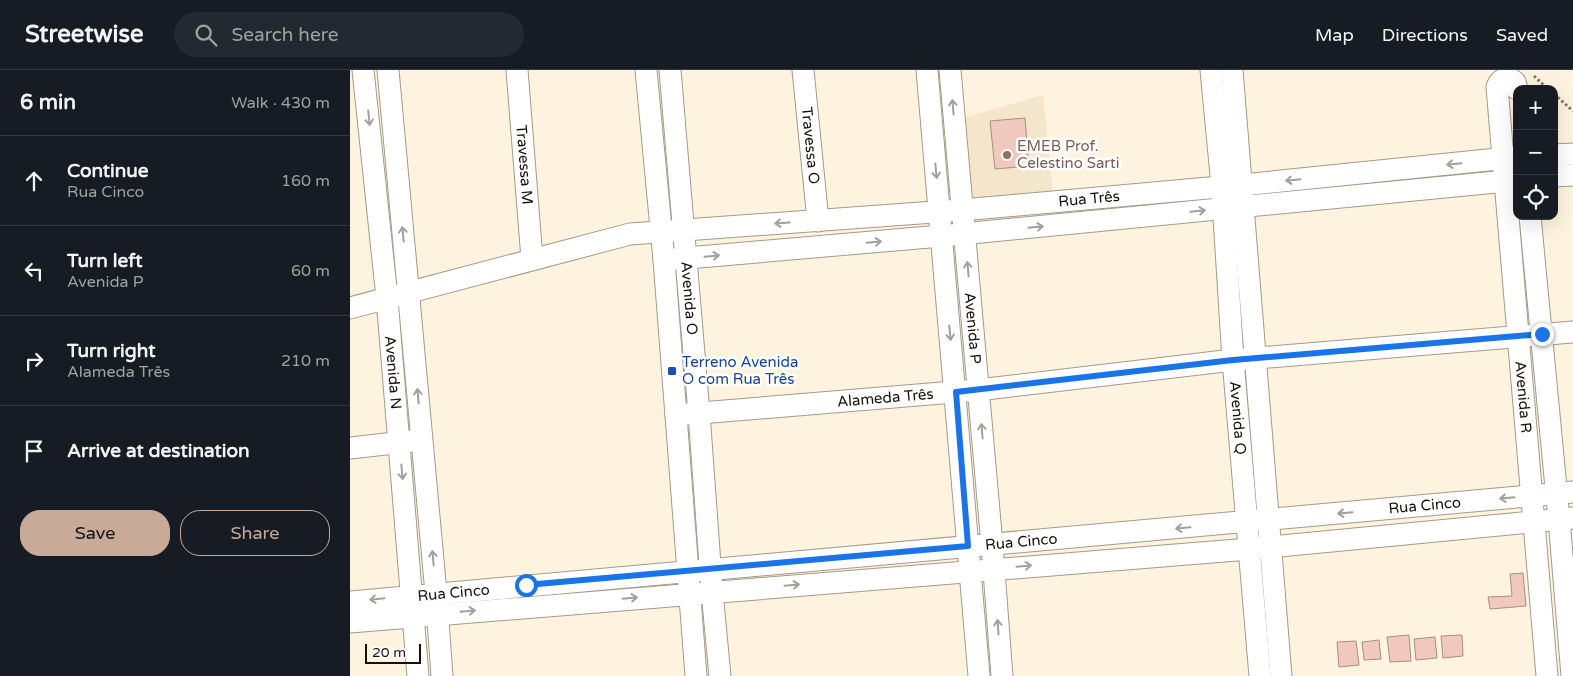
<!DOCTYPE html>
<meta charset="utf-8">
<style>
body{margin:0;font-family:"Varela Round",sans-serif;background:#242831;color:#f1f3f6}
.controls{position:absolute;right:15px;top:15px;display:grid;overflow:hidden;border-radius:10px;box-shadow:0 5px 20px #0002}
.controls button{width:45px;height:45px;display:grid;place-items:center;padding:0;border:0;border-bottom:1px solid #363941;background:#171b24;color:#f1f3f6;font:25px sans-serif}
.scale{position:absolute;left:15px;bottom:12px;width:56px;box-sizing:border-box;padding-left:5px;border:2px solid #15110a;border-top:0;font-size:14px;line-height:18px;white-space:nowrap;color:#15110a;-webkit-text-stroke:4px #fff;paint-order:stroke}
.stop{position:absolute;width:15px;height:15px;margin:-11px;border:4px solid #1a73e8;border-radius:50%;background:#fff}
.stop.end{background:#1a73e8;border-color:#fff;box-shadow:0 1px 5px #0008}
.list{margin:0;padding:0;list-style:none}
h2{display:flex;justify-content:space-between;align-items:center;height:65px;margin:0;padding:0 20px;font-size:21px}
h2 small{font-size:16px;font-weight:400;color:#9ea1a6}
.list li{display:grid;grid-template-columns:32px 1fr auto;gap:15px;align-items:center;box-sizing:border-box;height:90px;padding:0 20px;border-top:1px solid #363941}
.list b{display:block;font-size:19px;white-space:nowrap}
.list p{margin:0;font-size:16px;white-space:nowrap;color:#9ea1a6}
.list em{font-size:16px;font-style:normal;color:#9ea1a6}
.actions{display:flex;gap:10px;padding:15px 20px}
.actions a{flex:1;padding:11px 0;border:1px solid #c7aa97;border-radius:20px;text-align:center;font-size:18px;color:#c7aa97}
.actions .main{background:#c7aa97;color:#111}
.icon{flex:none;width:28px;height:28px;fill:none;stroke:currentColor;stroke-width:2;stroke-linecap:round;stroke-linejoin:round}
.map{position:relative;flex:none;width:1223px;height:606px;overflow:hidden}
header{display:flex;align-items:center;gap:30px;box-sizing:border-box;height:70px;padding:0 25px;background:#171b24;border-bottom:1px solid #363941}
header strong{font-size:24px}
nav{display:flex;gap:28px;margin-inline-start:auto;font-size:18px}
.search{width:350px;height:45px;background:#242831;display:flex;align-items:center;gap:12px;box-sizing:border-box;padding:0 18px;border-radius:28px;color:#9ea1a6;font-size:19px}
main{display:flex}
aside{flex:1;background:#171b24}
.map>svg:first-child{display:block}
.built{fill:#f3e6cb}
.building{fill:#f1c8bc;stroke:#a58f88}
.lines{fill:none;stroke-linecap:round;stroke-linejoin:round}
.minor-casing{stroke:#a49a88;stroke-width:23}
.path{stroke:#7f786b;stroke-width:3;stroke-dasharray:2.5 2.5;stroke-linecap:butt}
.minor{stroke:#fff;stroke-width:21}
.oneway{stroke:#a1a09d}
.route{stroke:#1a73e8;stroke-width:6}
.education-dot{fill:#8d6e63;stroke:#fff;stroke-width:2}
.transit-dot{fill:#1a4fb4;stroke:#fff;stroke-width:2}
.labels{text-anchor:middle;stroke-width:5;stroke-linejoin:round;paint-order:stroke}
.street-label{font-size:15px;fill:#15110a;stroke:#fff}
.education-label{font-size:15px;fill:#785e54;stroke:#fff;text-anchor:start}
.transit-label{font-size:15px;fill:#164399;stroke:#fff;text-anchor:start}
</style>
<header>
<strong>Streetwise</strong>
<div class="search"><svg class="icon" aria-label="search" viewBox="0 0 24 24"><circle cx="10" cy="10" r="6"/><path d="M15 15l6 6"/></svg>Search here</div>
<nav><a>Map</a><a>Directions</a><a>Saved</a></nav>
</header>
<main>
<aside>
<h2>6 min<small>Walk · 430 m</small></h2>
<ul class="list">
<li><svg class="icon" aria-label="ahead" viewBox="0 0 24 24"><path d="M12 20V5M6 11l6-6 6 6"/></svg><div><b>Continue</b><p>Rua Cinco</p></div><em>160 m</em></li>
<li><svg class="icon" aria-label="left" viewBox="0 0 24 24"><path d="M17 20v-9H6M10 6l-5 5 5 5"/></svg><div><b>Turn left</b><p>Avenida P</p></div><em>60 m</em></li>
<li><svg class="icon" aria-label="right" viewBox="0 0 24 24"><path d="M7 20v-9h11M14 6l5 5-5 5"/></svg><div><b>Turn right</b><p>Alameda Três</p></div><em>210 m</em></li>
<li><svg class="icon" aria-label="arrive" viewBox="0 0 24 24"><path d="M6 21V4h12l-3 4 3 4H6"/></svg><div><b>Arrive at destination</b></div></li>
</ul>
<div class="actions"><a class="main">Save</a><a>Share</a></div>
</aside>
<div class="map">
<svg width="1223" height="606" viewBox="0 0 1223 606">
<rect width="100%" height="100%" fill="#fef3df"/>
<path class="built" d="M693,25L703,123L618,131L613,48Z"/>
<path class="building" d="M675,48L678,86L667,87L668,97L645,99L640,51Z
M1173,503L1176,536L1140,539L1138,527L1162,526L1160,504Z
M1059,565L1061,591L1040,592L1037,567Z
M1112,565L1113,586L1093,588L1091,566Z
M1085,567L1087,588L1066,590L1064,569Z
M1029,570L1031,589L1014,590L1012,572Z
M1006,571L1009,595L989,597L987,572Z"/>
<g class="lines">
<g class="minor-casing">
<g id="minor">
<path id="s1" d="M13,0L37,228L68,606"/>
<path d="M38,0L86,523L92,606"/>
<path id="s2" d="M167,0L182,189"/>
<path d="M296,0L314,190L346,606"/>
<path id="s3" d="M320,0L349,343L362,522L370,606"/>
<path id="s4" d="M453,0L468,151"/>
<path d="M577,0L629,606"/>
<path id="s5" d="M600,0L642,475L652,606"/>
<path id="s6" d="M861,0L872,116L883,290L910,606"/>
<path d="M882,0C900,202 913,404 931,606"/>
<path id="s7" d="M1167,19L1165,12C1158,6 1150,8 1147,17L1197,606"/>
<path d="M1204,85L1223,84"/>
<path d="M1204,106L1223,105"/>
<path d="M1180,146L1209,449L1222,606"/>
<path d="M314,190L591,166L1167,110"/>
<path id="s8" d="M0,238L280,164L612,140L892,115L1167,87"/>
<path id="s9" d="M326,345L628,320L883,290L1223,262"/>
<path d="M0,378L62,371"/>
<path id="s10" d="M0,532L1223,422"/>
<path d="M0,552L899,479L1223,448"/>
</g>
</g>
<path class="path" d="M1184,6L1198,19
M1204,24L1223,41"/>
<use href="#minor" class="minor"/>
</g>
<defs><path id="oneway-shaft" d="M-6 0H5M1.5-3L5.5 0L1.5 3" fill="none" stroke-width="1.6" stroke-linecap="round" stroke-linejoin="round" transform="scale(1.25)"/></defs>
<g class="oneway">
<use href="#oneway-shaft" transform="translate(603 37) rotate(-95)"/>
<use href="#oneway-shaft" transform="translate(19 48) rotate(84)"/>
<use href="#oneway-shaft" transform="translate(1104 94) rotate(174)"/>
<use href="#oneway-shaft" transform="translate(586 101) rotate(85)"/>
<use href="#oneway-shaft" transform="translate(943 110) rotate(174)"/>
<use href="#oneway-shaft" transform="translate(848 141) rotate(-6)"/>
<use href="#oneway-shaft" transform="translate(432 153) rotate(176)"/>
<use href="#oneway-shaft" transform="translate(686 157) rotate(-6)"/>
<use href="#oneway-shaft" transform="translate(53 164) rotate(-95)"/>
<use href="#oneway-shaft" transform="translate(524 172) rotate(-5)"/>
<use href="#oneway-shaft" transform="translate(362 186) rotate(-5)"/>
<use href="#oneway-shaft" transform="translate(618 199) rotate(-95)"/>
<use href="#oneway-shaft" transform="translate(600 263) rotate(84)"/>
<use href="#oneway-shaft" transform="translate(68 326) rotate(-95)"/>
<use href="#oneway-shaft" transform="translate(632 361) rotate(-95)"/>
<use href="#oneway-shaft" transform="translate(52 402) rotate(85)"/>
<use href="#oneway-shaft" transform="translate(1157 428) rotate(175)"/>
<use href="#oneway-shaft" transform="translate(995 443) rotate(175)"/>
<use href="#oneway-shaft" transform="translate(833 458) rotate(175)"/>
<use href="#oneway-shaft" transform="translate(83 488) rotate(-95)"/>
<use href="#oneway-shaft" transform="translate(674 496) rotate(-5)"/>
<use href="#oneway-shaft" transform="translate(442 515) rotate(-5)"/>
<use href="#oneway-shaft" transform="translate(280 528) rotate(-5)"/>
<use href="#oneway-shaft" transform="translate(27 529) rotate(174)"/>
<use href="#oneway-shaft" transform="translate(118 541) rotate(-5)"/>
<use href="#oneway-shaft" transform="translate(648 557) rotate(-94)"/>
</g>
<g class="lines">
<path class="route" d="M176,515L618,476L606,322L883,290L1192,264"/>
</g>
<circle class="education-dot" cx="657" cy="85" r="5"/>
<rect class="transit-dot" x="317" y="296" width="10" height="10" rx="2.5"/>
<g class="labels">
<g class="street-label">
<text dy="5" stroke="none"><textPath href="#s4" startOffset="76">Travessa O</textPath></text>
<text dy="5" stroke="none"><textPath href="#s2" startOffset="95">Travessa M</textPath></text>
<text dy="5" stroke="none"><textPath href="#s8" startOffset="750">Rua Três</textPath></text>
<text dy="5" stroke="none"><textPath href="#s3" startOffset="229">Avenida O</textPath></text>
<text dy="5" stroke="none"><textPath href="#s5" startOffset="259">Avenida P</textPath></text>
<text dy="5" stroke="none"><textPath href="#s1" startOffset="304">Avenida N</textPath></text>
<text dy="5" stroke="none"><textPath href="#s7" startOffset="341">Avenida R</textPath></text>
<text dy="5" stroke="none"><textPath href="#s9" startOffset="210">Alameda Três</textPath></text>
<text dy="5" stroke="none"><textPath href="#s6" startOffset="349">Avenida Q</textPath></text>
<text dy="5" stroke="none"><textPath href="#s10" startOffset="1079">Rua Cinco</textPath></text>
<text dy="5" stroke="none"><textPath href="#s10" startOffset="674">Rua Cinco</textPath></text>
<text dy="5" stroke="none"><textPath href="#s10" startOffset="104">Rua Cinco</textPath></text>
</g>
<g class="education-label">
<text x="667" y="81">EMEB Prof.<tspan x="667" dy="17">Celestino Sarti</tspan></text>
</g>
<g class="transit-label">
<text x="332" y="297">Terreno Avenida<tspan x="332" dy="17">O com Rua Três</tspan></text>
</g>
</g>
</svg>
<div class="controls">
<button>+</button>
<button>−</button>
<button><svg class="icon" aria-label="locate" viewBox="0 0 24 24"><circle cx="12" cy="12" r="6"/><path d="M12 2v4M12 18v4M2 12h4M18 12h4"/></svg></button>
</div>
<div class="scale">20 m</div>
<div class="stop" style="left:176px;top:515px"></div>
<div class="stop end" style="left:1192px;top:264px"></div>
</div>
</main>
